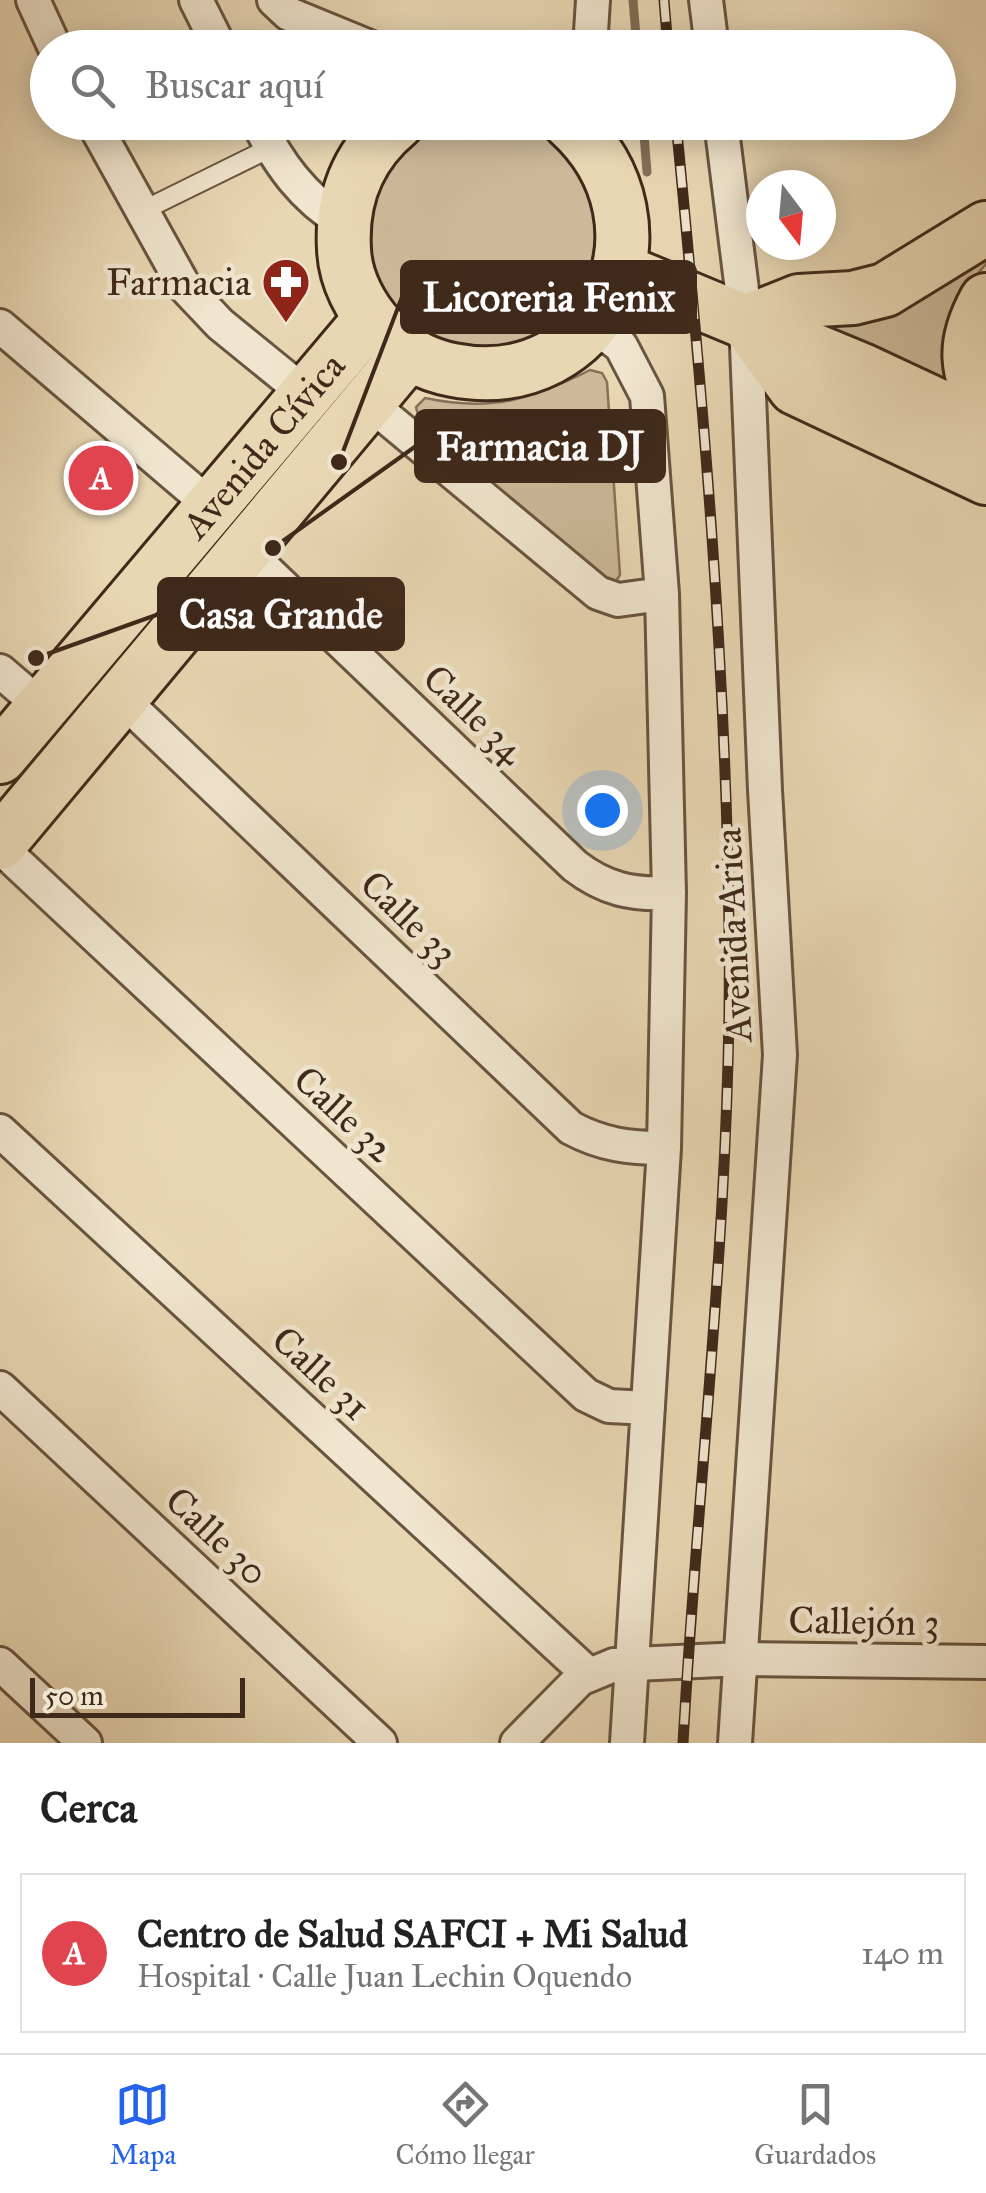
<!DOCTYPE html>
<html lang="es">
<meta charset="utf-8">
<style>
body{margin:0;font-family:"IM FELL Great Primer",serif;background:#f2f2f2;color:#222}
.compass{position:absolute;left:746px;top:170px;width:90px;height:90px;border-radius:50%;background:#fff;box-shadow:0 5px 25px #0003;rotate:164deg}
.scale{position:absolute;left:30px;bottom:25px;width:215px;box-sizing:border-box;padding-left:10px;border:5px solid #3f291a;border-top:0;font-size:28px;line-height:35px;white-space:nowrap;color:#3f291a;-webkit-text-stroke:8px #f0e5ce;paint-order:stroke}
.you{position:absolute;left:602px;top:810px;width:35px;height:35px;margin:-25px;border:8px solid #fff;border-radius:50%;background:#1a73e8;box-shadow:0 0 0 15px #1a73e833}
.badge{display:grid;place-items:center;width:65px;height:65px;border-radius:50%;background:#2563eb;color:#fff;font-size:32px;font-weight:700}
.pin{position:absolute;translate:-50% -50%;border:5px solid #fff;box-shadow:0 2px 10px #0006}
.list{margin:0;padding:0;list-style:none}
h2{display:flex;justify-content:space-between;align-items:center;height:130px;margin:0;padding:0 40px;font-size:42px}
h2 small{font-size:32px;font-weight:400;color:#767676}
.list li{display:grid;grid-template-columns:65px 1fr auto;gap:30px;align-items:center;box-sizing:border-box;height:160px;margin:0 20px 20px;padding:0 20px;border:2px solid #e0e0e0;border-radius:0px}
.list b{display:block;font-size:38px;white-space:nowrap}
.list p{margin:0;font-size:32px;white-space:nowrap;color:#767676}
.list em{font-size:32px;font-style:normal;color:#767676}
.icon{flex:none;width:55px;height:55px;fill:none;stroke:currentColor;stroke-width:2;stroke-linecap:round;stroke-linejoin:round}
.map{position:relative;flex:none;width:986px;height:1743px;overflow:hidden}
.search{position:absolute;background:#fff;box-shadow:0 5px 25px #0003;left:30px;right:30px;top:30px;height:110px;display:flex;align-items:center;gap:25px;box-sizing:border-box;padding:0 35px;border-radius:55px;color:#767676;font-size:38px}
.sheet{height:310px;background:#fff}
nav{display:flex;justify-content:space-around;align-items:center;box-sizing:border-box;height:140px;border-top:2px solid #e0e0e0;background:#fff;font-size:28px;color:#767676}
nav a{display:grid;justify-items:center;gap:5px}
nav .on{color:#2563eb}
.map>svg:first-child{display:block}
.green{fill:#cbb999;stroke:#85715a;stroke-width:2.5}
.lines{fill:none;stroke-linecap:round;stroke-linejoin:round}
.stream{stroke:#826e57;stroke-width:9}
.lane-casing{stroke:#695440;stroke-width:22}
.street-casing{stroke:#695440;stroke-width:38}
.primary-casing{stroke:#3f291a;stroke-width:58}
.lane{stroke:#f0e5ce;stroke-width:18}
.street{stroke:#f0e5ce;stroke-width:32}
.primary{stroke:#e8d7b3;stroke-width:52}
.rail-casing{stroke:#3f291a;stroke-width:11}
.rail{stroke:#f0e5ce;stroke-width:8;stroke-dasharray:22;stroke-linecap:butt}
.labels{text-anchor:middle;stroke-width:9;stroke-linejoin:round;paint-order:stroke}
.poi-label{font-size:38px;fill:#3f291a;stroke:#f0e5ce;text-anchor:end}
.street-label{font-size:38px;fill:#3f291a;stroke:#f0e5ce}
.leader{fill:none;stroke:#3f291a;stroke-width:4}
.callout-dot{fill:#3f291a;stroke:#f0e5ce;stroke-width:4}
.callout{fill:#3f291a;stroke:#3f291a;stroke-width:4}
.callout-label{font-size:40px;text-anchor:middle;font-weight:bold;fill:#fff}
</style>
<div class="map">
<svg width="986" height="1743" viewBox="0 0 986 1743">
<rect width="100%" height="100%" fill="#e8d7b3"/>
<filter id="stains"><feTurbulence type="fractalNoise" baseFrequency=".002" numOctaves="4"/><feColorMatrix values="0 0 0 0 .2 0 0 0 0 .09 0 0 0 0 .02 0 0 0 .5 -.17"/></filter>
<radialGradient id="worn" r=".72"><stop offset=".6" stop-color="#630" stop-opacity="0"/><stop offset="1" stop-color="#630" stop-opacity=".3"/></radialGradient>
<path class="green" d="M426,122L523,123L540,130L571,157L591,194L597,234L589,275L568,310L536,337L496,350L455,351L416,337L365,281L358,206L397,141Z
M986,254V264L965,288L955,384L804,322L894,311L936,290Z
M590,370L602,373L607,382L620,575L614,584H604L419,418L416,407L425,398C491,412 531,400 590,370Z"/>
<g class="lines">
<path class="stream" d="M633,0L637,48
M643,122L647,172"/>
<g class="lane-casing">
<path id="lane" d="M142,211L270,148"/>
</g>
<g class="street-casing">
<path id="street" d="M33,0L55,48
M196,0L220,48
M274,0L289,14L372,48
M706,0L712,48
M590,48L593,0
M93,122L184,286L220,324L306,394
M258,122C278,163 303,198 343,222
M721,122L746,322L765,790L780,1055L735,1743
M591,324L621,346L647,396L662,594L669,893L664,1148L627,1743
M0,326L211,506
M368,402L598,593L618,600L662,594
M245,550L575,866C605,889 632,895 669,893
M0,671L42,707
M122,699L571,1128C603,1145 629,1148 664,1148
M0,847L586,1395L609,1406L648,1408
M0,1131L588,1674
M0,1388L380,1743
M0,1664L85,1743
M517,1743L580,1679L614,1665L741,1659L986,1662"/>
</g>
<g class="primary-casing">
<g id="primary">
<path d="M398,122C358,155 341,198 344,249C345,279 361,309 381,330C399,351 426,365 453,370C602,399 682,224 569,122"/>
<path d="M620,270L862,370L986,428"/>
<path d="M986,300C960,347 968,369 986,417"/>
<path d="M746,322L799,301L853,298L885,290L986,228"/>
<path d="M747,323L795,388L986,478"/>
<path id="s1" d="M0,757L370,319"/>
<path d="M0,843L409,353"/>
</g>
</g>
<use href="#lane" class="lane"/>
<use href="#street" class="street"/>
<use href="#primary" class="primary"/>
<g class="rail-casing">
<path id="rail" d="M664,0L668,48
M676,122C702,390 726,659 729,928C733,1199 698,1473 683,1743"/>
</g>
<use href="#rail" class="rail"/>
</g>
<defs>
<g id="pharmacy-pin" transform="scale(2.5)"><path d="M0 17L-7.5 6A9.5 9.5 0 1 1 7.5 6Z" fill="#8f2418" stroke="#f0e5ce"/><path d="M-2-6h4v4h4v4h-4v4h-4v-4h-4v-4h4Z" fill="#fff"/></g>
</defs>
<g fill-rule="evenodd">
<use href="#pharmacy-pin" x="286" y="282"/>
</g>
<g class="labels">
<g class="poi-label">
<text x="251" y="295">Farmacia</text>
</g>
<g class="street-label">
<text dy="13" stroke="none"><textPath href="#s1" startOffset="408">Avenida Cívica</textPath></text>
<text transform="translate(474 714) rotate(44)" y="13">Calle 34</text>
<text transform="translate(409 918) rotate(44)" y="13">Calle 33</text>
<text transform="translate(733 935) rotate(-93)" y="13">Avenida Arica</text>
<text transform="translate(344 1114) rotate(43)" y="13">Calle 32</text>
<text transform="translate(321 1373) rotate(43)" y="13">Calle 31</text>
<text transform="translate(217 1536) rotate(43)" y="13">Calle 30</text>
<text transform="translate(864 1621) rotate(1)" y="13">Callejón 3</text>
</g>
</g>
<path class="leader" d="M339 462L402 297M273 548L416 446M36 658L159 614"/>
<g class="callout-dot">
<circle cx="339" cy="462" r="10"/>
<circle cx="273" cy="548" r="10"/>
<circle cx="36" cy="658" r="10"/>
</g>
<g class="callout">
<rect x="402" y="262" width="293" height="70" rx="10"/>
<rect x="416" y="411" width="248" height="70" rx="10"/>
<rect x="159" y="579" width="244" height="70" rx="10"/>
</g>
<g class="callout-label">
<text x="549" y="311">Licoreria Fenix</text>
<text x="540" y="460">Farmacia DJ</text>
<text x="281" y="628">Casa Grande</text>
</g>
<rect width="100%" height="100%" filter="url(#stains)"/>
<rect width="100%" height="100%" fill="url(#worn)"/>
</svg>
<svg class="compass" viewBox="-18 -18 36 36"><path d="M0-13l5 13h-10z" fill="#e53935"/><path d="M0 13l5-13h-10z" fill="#767676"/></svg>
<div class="scale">50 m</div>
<div class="you"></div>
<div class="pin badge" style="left:101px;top:478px;background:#e0444e">A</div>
<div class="search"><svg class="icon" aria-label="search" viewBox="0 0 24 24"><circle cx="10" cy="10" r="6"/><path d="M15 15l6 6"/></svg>Buscar aquí</div>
</div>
<section class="sheet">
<h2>Cerca<small></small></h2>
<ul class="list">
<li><span class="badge" style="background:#e0444e">A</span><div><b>Centro de Salud SAFCI + Mi Salud</b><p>Hospital · Calle Juan Lechin Oquendo</p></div><em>140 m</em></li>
</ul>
</section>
<nav>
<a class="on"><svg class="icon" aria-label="map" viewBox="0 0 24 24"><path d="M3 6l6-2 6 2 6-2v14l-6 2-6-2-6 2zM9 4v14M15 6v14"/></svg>Mapa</a>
<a><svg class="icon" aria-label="directions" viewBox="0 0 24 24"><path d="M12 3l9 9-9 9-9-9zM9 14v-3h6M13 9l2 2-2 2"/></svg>Cómo llegar</a>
<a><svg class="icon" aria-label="saved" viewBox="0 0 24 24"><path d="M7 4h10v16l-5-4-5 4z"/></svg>Guardados</a>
</nav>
